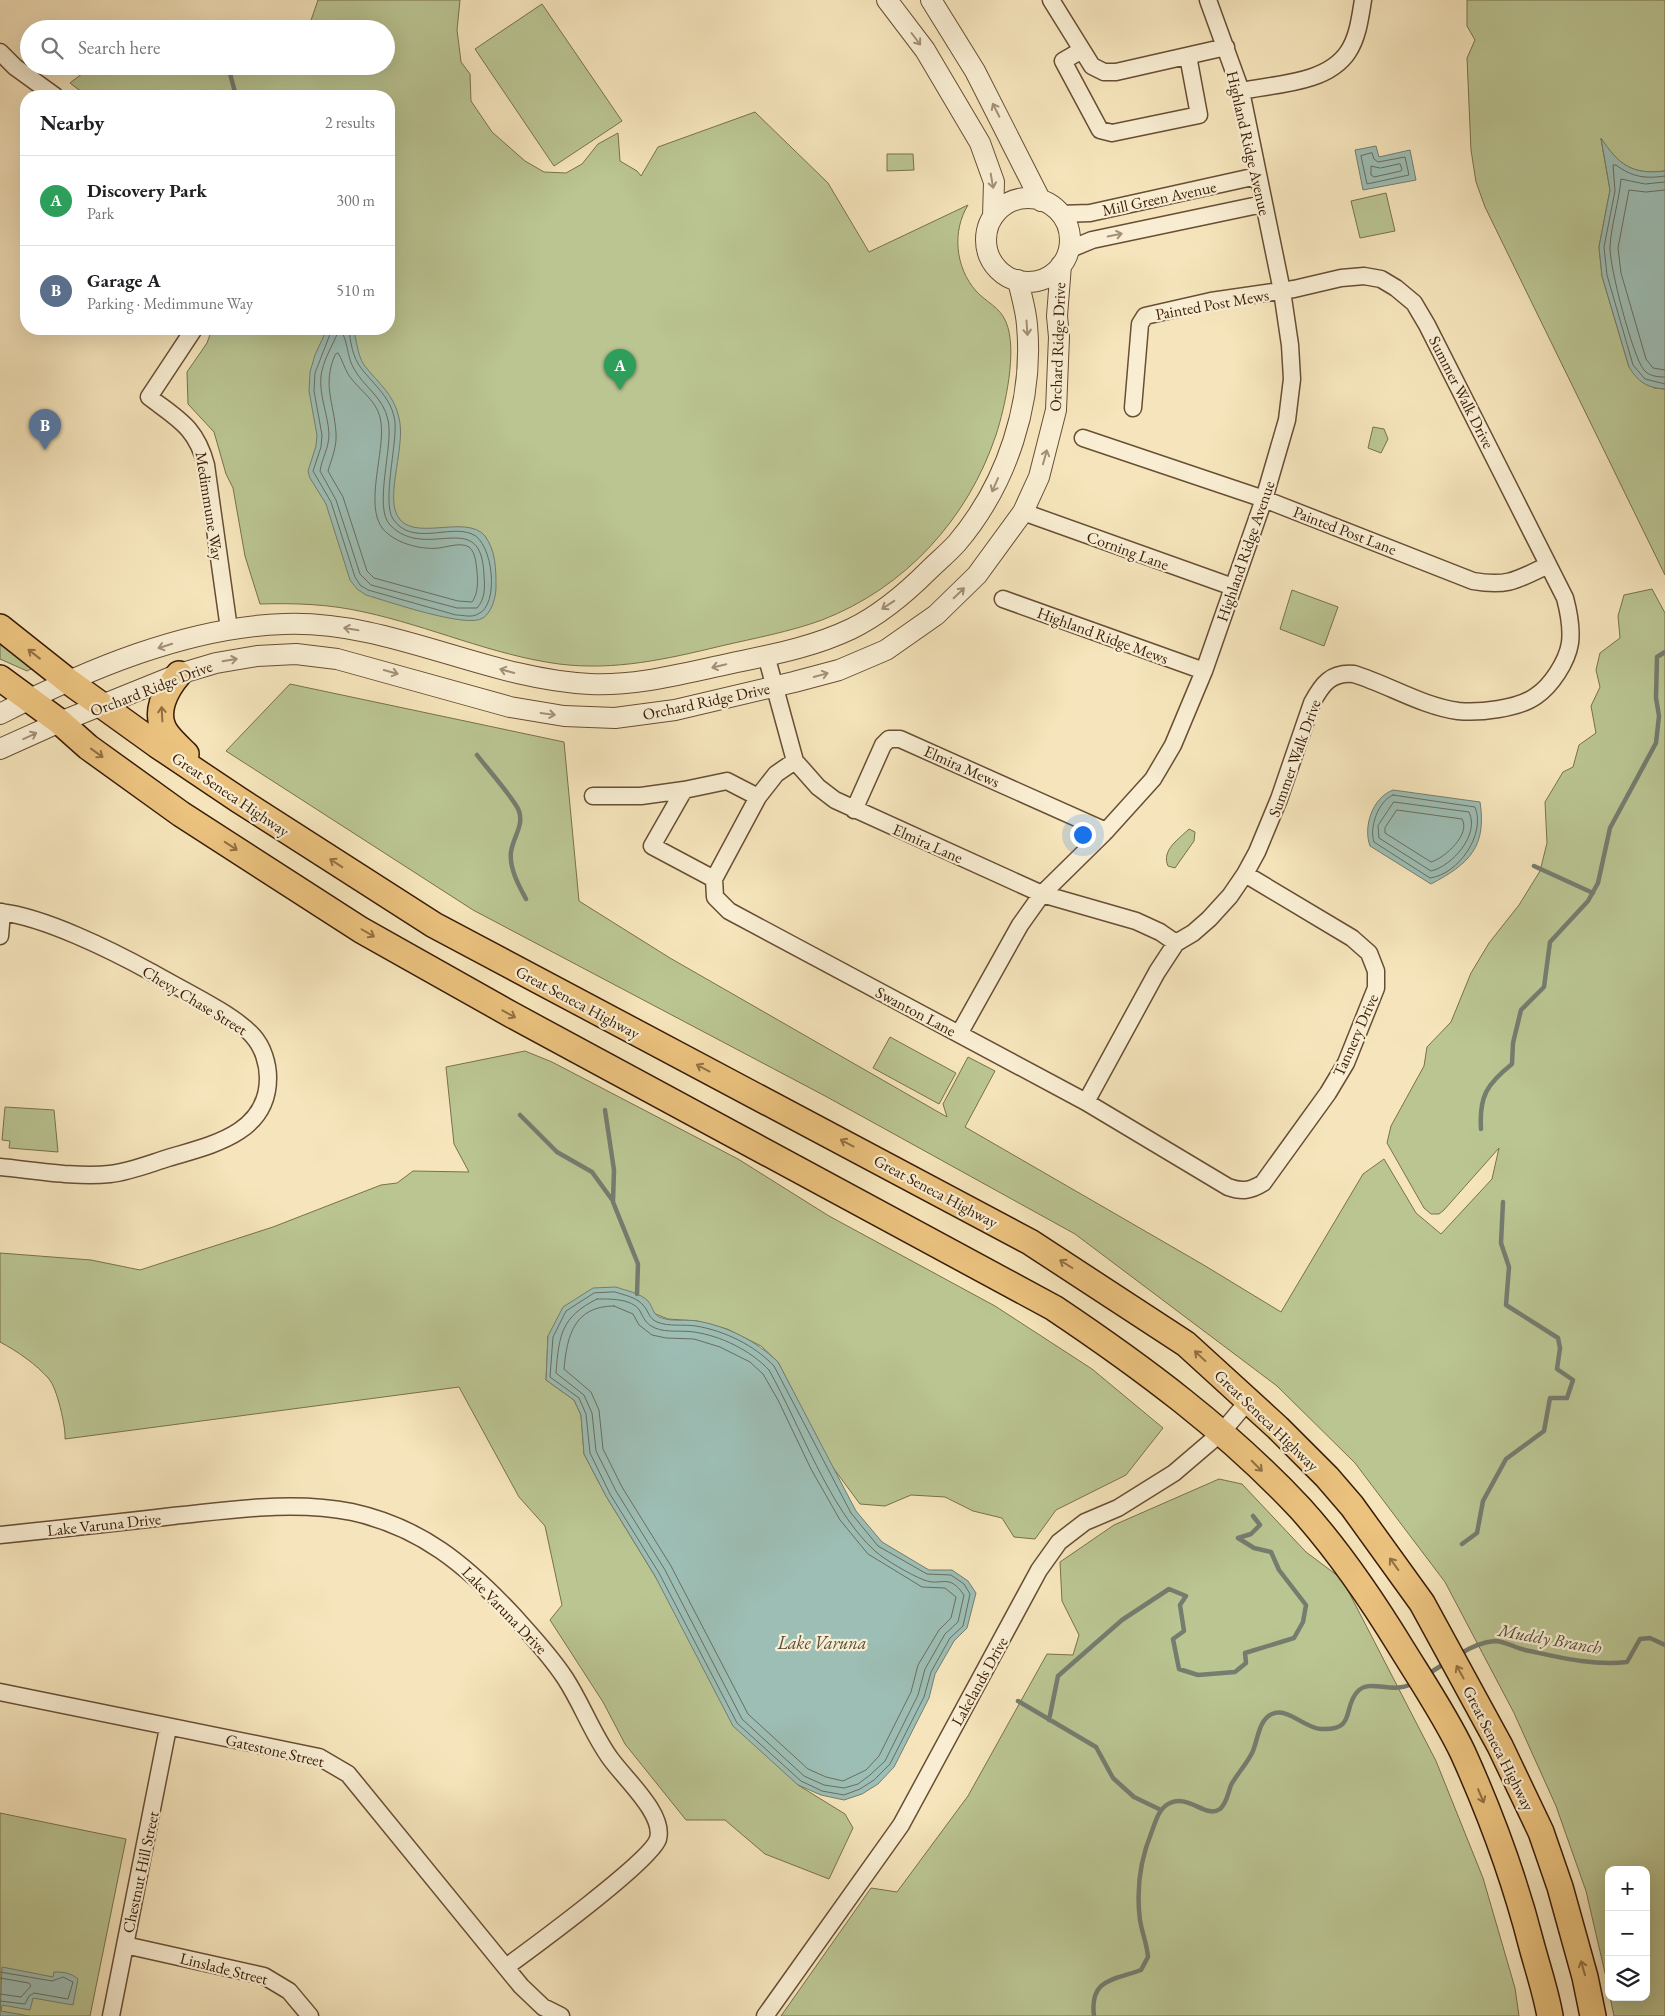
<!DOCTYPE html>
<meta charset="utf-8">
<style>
body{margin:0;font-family:"EB Garamond",serif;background:#f2f2f2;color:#202124}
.controls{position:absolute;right:15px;bottom:15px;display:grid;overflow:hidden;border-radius:10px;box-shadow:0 5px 20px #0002}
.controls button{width:45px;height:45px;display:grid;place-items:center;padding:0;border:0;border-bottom:1px solid #e0e0e0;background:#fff;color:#202124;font:25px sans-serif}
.you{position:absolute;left:1082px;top:834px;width:18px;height:18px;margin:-12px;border:4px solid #fff;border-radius:50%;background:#1a73e8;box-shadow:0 0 0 8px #1a73e833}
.badge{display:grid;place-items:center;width:32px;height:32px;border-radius:50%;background:#7c3aed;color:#fff;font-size:16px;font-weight:700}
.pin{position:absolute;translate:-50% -41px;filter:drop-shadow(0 1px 2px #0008)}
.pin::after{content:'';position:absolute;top:26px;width:18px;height:15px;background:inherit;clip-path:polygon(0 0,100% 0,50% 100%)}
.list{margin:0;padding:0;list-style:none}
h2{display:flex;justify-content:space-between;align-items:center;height:65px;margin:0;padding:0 20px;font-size:21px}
h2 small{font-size:16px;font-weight:400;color:#757577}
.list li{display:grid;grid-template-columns:32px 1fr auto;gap:15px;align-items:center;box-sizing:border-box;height:90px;padding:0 20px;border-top:1px solid #e0e0e0}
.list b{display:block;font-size:19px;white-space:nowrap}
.list p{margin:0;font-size:16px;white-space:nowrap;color:#757577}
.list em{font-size:16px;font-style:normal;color:#757577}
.icon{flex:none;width:28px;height:28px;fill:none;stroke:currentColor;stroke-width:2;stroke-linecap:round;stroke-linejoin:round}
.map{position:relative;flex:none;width:1665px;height:2016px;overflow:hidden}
.search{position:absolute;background:#fff;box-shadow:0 5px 20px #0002;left:20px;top:20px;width:375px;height:55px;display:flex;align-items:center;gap:12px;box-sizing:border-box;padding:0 18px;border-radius:28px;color:#757577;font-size:19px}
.panel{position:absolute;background:#fff;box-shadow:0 5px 20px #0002;left:20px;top:90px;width:375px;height:245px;border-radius:20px}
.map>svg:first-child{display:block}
.green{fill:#bac592;stroke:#79704c}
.water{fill:#9dbeb5;stroke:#757d6f}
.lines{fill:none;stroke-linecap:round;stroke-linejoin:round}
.shore{stroke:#6a6d5e;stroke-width:1}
.stream{stroke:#757d6f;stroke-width:4.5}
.minor-casing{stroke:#684e34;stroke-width:19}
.tertiary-casing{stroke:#684e34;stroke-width:22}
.primary-casing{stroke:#381c06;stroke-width:28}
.minor{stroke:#f9eed3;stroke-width:16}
.tertiary{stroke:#f9eed3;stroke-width:20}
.primary{stroke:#ebc27e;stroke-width:25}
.oneway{stroke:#a29077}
.oneway2{stroke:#926f42}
.labels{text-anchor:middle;stroke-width:4.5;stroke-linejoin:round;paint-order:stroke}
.street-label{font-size:16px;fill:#381c06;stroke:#f9eed3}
.water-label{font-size:18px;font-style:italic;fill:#564d3b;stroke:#f9eed3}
</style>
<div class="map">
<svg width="1665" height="2016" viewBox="0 0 1665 2016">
<rect width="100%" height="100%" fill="#f6e5bc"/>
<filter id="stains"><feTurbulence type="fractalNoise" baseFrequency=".004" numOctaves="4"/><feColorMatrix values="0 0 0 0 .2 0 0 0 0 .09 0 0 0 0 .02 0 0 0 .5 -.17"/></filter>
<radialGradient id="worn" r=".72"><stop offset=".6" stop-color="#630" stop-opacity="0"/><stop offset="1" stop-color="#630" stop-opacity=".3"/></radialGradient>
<path class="green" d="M318,0H460L457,30L461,62L470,74L471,101L492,132L525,161L544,172L566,173L582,164L598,144L618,133L620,161L637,171L641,176L658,147L755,112L828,183L869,252L968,205C952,231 955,267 976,291C986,302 1000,307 1006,322C1018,350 1005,407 996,435C968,519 905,588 822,620C789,632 755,638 721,646C667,659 615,671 559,664C492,655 429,626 364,612C329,604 295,603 260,604L245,556L233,488L226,474L214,432L188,404L187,372L207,343L212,329H389V96H87L70,83L91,67L99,66H222L230,69L233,66H386V29H308Z
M1467,0H1665V171C1632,175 1619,165 1601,139L1610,190L1599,247L1602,276L1629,367L1654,388L1665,389V575L1485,207L1476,182L1471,150L1467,58L1475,40L1467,26Z
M542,4L622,121L554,166L475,49Z
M887,154H913L914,170L887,171Z
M1386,193L1395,231L1360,238L1351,201Z
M1373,427L1384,429L1388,439L1381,453L1368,448Z
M1652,589L1665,613V2016H1614L1610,1997H1646V1870H1609V1990L1586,1891L1556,1806L1514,1713L1445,1582L1355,1463L1277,1386L1075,1234L827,1097L473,910L226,751L290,684L564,742L579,901L670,958L947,1117L943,1104L968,1057L995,1071L965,1127L1202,1264L1281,1312L1363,1174L1384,1159L1416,1213L1441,1234L1492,1179L1499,1148L1444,1210L1439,1214H1431L1424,1208L1387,1143L1391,1126L1424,1066L1427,1047L1451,1022L1471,973L1489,943L1519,905L1540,871L1547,843L1545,802L1563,772L1573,767L1579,745L1596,733L1591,706L1600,687L1596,670L1600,653L1620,638L1618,616L1624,595Z
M1292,590L1338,607L1324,646L1280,629Z
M0,638L35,667L27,671L0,659Z
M1189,829L1195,832L1194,841L1175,868L1168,866C1161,850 1179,839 1189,829Z
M890,1037L956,1073L939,1104L873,1068Z
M525,1051L552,1062L738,1159L829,1216L995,1306L1092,1369L1163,1428L1126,1475L1056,1510L1035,1539L1014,1537L1002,1518L973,1511L945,1497L911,1495L885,1506L860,1504L828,1461L778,1362L761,1346L727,1329L697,1321L668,1319L653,1313L548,1336L546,1380L574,1400L581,1415L584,1454L606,1496L655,1576L798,1785L845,1814L853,1828L829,1879L765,1854L725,1820H686L625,1744L603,1702L550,1620L562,1605L545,1526L519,1497L459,1387L65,1439C66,1427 57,1388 49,1379C36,1364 17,1351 0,1342V1253L91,1260L140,1270L273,1227L381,1185L397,1183L413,1171L469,1172L454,1144L446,1067Z
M5,1107L54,1110L58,1152L9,1148L10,1141L2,1140Z
M1219,1479L1242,1484L1306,1552L1342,1579L1436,1761L1483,1878L1515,1988L1519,2016H781L871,1888L897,1892L968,1796L1047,1654L1073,1655L1079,1635L1062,1601L1060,1562L1114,1525Z
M0,1813L126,1839L90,2016H0Z"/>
<path class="water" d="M1601,138C1619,165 1632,175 1665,171V389C1647,388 1638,382 1629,367L1602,276L1599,247L1610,190Z
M1376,146L1379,157L1410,150L1416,180L1363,190L1355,150Z
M327,329H353C357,340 357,354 364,365C378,383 394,394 399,418C406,445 386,493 397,515C411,544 466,513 485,536C496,551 496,570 496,587C496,597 492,612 483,618C467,629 387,601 366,595L357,589L350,580L326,504L310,478L308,471L316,446L317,435L309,391L310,372L315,355Z
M1393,790L1480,802C1487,847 1469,864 1431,884L1370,846C1363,827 1372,798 1393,790Z
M616,1287C627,1291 640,1293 648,1301C654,1308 652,1315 662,1318C673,1322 685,1319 697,1321C727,1326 756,1341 778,1362L856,1511L882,1542L929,1570H952L968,1581L976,1593L967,1628L954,1641L935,1674L929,1698L894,1767L878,1784L862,1794L844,1800L821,1795L798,1785L733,1726L655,1576L606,1496L584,1454L581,1415L574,1400L546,1380L548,1336L563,1307L593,1288Z
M2,1967L53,1977L54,1972C64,1972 71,1973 78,1979L73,2005L33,1998L30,2010L2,2005L1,2011L29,2016H0Z"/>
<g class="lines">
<path class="shore" d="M1372,153L1374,159L1378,162L1405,157L1409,175L1367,184L1361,156Z
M1400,164L1402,169L1401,171L1374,177L1371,175V166L1380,168Z
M1665,176C1645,179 1632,177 1616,165H1613L1615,191L1604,247L1607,275L1633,365L1645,379L1665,384
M1665,182L1645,184L1621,179C1619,202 1611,225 1610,247C1609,265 1633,358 1644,370C1649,376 1657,377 1665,377
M1665,190L1646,192L1629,190L1618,248L1621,273L1646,359L1653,368L1665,370
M332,329L315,373L314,391L322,435L321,447L313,471L331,502L355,577L360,585L368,590L456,615C464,615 471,618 478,614C500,605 493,542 472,534C449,524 412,547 393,519C382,502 397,445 395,422C392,398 374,385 361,368C353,358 350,341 349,329
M341,331C348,341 347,356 353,367C363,387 383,396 388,420C394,445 373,507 390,525C427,563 482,505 484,576C485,588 485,599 477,608H457L371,585L360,574L336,500L320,471C322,458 329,448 329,434C328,414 319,396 321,376C323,360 332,347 338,332Z
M338,353C342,359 344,367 348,374C359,391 379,401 381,423C385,452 364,506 383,529C395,543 420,550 439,548C447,547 461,542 469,547C476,553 476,564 477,572C478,582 478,594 472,602L458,601L374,578L367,571L343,497L328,471C332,458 337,446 336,433C334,402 322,385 335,355Z
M1393,795L1475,807C1486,834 1459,874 1430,878L1374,842C1369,828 1378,801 1393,795Z
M1394,802L1469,812C1480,835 1452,866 1431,871L1379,838L1378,826Z
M1397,810L1462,819C1471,834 1445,858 1431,862L1385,833V828Z
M615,1292C624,1295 636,1297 643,1305C649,1311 648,1318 657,1322C669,1327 684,1324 696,1326C725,1331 754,1345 774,1366L851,1513L878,1546L927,1574L951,1575L964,1584L970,1594L963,1626L950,1638L931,1672L924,1697L890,1764L874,1780L860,1789L844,1795L822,1791L801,1781L737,1723L659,1573L610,1494L590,1453L586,1414L579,1398L550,1377L553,1337L566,1311L594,1293Z
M597,1299C609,1299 632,1298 640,1311C644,1319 646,1324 655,1328C667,1333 681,1330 694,1332C721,1336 750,1350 769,1370C799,1423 830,1511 875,1551C885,1560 911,1575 924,1580C942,1587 948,1572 964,1595L958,1622L945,1634L925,1669L918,1695L885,1761L870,1775L858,1784L844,1788L824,1785L804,1776L742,1719L665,1570L616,1491L596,1451L592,1413L584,1395L556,1373C559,1335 561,1317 597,1299Z
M614,1306L633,1314L639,1325L652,1335L666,1338L694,1339L720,1347L750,1362L763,1374L778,1400L811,1469L840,1520L868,1554L922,1587L945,1588L956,1597L951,1618L939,1630L918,1665L911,1692L879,1756L866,1770L843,1781L826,1777L808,1769L748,1714L671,1566L622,1487L603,1449L599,1410L591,1392L564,1369C567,1336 574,1306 614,1306Z
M0,1972L52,1981L63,1977L73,1982L68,1999L34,1993L29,1996L25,2004L0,2001
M0,1978L29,1983L31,1986L21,1997L0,1994"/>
<path class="stream" d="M228,66L236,96
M477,755C486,767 516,801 519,811C524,826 513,837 511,852C509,868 519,886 526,899
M1534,866L1593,893
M605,1110L614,1170L613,1202L638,1264L637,1294
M520,1115L557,1152L592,1172L613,1201
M1481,1129C1479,1096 1487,1084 1512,1064L1513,1043L1521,1010L1544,987L1550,942L1588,901L1598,883L1610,828L1656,743L1659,716L1656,698L1657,657L1665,652
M1462,1544L1477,1533L1483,1501L1506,1459L1544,1431L1550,1398H1567L1573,1380L1557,1369L1560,1348L1558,1338L1506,1305L1509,1267L1501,1243L1503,1202
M1460,1654C1471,1647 1482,1642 1495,1641C1504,1641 1516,1648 1525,1650C1558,1657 1593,1666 1627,1662L1640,1639L1650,1638L1665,1645
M1428,1674L1447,1662
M1018,1701L1096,1747L1113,1778L1134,1797L1161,1810
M1049,1720L1058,1676L1122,1620L1169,1589L1186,1596L1180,1605L1184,1631L1173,1639L1179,1669L1198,1675L1235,1672L1246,1663L1245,1653L1294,1638L1303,1622L1306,1605L1279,1570L1271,1552L1254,1548L1238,1538L1251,1534L1260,1525L1253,1516
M1094,2016C1089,1978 1115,1980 1141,1970L1148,1957C1147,1944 1142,1933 1140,1920C1136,1889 1140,1860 1152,1831C1156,1820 1159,1808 1170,1803C1189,1794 1206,1819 1220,1809C1227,1803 1228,1793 1231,1785C1237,1774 1246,1765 1252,1753C1258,1741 1258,1720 1272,1714C1288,1707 1304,1728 1321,1729C1357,1731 1342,1707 1358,1691C1371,1678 1394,1696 1415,1682"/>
<g class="minor-casing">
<path id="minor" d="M1051,0L1092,66L1104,72H1116L1226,47
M1082,50L1063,61L1100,130L1112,133L1199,115L1188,56
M0,52L15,67L55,96
M1241,91C1274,84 1327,84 1348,52C1358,37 1360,18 1363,0
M1060,214L1090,213L1257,176
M1068,250L1092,240L1263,204
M194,329L149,397C178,419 196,427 206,465L229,629
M1083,438L1264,499L1473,581C1508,587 1517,580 1548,565
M1023,512L1233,587
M1003,599L1204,671
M766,655L795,761L818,787L835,800L1042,894L1136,921L1160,932L1176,943
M795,761L776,774L758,797L714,879L715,897L729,911L1086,1102L1228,1187C1242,1192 1250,1191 1263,1183L1328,1093L1346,1063L1376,988V971L1369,953L1352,938L1245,874
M593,796H641L684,790
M854,810L883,745L889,739H900L1106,831
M714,879L652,846L684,790L727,781L758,797
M0,912C44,917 111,950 151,972C178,988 234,1014 253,1036C263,1047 268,1064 268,1078C268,1134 211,1145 168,1158C149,1164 129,1172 110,1174C78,1178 32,1170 0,1167
M0,936L2,912
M959,1034L1020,925L1042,894L1106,831L1153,779L1173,745L1204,671L1264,499L1287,420L1292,379L1290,345L1282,291L1241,91L1208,0
M1086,1102L1157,972L1176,943L1193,933L1209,919L1230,896L1245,874L1257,852L1279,799L1312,703C1322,684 1331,672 1354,674C1389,685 1422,706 1458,711C1479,713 1518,709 1536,696C1551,686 1567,662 1570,643C1572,627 1569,613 1565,598L1427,325L1414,303L1396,288L1381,279L1364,276L1341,278L1294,289L1211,301L1145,316L1140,324L1133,408
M0,1535C58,1529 115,1523 173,1516C232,1510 293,1500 352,1512C421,1527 466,1565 513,1615C531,1635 550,1655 565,1678C582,1704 592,1733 610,1758C624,1778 665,1814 658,1839C651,1861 532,1948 506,1967
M0,1692L319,1757L348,1774L521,1986L543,2007L561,2016
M125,1945L264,1976L289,1991L310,2016
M111,2016L168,1728
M765,2016L901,1825L1039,1570L1059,1542L1085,1522L1118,1508L1174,1473L1222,1432L1248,1401"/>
</g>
<g class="tertiary-casing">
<path id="tertiary" d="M887,0L925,50L980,143L994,182L993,217
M931,0L975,71L1041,201
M986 240a42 42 0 1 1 84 0a42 42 0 1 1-84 0Z
M0,714C86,670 187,627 284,624C390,620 485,679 590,684C634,686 677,675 719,666C764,656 809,649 851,629C880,615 906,593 929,570C938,561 948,553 957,543C1007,484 1034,402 1027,325C1026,310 1021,295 1018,280
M0,749L60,722L179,674L216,663L257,656L296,654L337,659L510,707L564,716L615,718L675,710L794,682L839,670L886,650L936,615L977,575L1023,512L1039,477L1056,410L1059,337L1057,316L1061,265"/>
</g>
<g class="primary-casing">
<path id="primary" d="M0,627L68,681L157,745L239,800L434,925L1030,1242L1186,1344L1278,1428L1327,1477L1352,1506L1422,1603L1500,1746L1541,1832L1560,1887L1585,1977L1593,2016
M179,674C166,689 152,714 167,734C172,741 180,748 186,754
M0,678L60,722L88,747L181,814L361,930L512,1015L1054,1308C1142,1367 1227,1430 1300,1508C1339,1551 1372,1600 1402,1649C1423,1683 1446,1717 1463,1753C1491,1815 1515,1880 1532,1947C1538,1969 1546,1993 1550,2016"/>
</g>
<use href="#minor" class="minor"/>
<use href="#tertiary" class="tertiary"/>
<use href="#primary" class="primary"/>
</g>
<defs><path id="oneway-shaft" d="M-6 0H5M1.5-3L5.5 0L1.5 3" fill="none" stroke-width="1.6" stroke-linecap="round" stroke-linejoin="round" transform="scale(1.25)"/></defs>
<g class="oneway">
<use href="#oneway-shaft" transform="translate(916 39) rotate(53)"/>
<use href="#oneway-shaft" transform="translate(996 110) rotate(-117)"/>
<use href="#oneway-shaft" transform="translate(992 181) rotate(80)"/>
<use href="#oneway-shaft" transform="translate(1115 235) rotate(-12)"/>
<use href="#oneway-shaft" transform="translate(1027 328) rotate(86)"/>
<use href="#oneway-shaft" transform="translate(1045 457) rotate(-74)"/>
<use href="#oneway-shaft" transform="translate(995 485) rotate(114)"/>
<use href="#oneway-shaft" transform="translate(959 593) rotate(-44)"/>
<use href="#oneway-shaft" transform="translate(888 605) rotate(147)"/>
<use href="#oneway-shaft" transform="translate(351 629) rotate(-171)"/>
<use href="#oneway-shaft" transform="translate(165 646) rotate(162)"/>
<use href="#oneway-shaft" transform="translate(230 660) rotate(-9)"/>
<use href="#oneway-shaft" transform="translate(719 666) rotate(167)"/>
<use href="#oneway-shaft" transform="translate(507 671) rotate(-164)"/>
<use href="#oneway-shaft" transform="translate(391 672) rotate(16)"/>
<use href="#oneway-shaft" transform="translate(821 675) rotate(-15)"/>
<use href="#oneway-shaft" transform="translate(548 714) rotate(8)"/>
<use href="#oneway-shaft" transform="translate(30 736) rotate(-25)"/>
</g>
<g class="oneway2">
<use href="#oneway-shaft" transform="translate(34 654) rotate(-142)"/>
<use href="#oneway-shaft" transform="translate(162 714) rotate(-93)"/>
<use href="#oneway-shaft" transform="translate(97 753) rotate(36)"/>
<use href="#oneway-shaft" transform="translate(231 846) rotate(33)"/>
<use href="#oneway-shaft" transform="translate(336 863) rotate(-147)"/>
<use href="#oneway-shaft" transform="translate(368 933) rotate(30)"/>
<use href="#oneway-shaft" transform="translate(509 1014) rotate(29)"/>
<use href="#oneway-shaft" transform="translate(703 1068) rotate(-152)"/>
<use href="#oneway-shaft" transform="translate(847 1143) rotate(-152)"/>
<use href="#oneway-shaft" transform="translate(1066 1264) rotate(-148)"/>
<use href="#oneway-shaft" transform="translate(1200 1356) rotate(-137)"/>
<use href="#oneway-shaft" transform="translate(1257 1466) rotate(45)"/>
<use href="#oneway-shaft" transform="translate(1394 1564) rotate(-126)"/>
<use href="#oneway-shaft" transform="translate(1460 1672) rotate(-119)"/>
<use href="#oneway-shaft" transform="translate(1481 1796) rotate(67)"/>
<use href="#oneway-shaft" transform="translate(1583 1968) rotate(-106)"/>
</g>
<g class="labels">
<g class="street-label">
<text transform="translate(1249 143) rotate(77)" y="6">Highland Ridge Avenue</text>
<text transform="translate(1159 198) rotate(-12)" y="6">Mill Green Avenue</text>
<text transform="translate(1212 304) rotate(-10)" y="6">Painted Post Mews</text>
<text transform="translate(1057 347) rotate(-88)" y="6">Orchard Ridge Drive</text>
<text transform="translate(1462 392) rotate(63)" y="6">Summer Walk Drive</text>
<text transform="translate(210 506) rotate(81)" y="6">Medimmune Way</text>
<text transform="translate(1345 530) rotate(21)" y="6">Painted Post Lane</text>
<text transform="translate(1128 550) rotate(20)" y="6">Corning Lane</text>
<text transform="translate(1245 551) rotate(-71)" y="6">Highland Ridge Avenue</text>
<text transform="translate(1103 635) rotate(20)" y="6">Highland Ridge Mews</text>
<text transform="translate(151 688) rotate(-21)" y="6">Orchard Ridge Drive</text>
<text transform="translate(706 701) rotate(-12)" y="6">Orchard Ridge Drive</text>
<text transform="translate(1294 758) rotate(-70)" y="6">Summer Walk Drive</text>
<text transform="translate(962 766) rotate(24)" y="6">Elmira Mews</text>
<text transform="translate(231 794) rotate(34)" y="6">Great Seneca Highway</text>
<text transform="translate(928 843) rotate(24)" y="6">Elmira Lane</text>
<text transform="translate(195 1000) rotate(31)" y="6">Chevy Chase Street</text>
<text transform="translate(578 1002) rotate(28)" y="6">Great Seneca Highway</text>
<text transform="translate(916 1011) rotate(28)" y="6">Swanton Lane</text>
<text transform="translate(1355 1035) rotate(-66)" y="6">Tannery Drive</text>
<text transform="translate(936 1191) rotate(28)" y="6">Great Seneca Highway</text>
<text transform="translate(1267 1420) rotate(44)" y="6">Great Seneca Highway</text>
<text transform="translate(104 1524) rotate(-6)" y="6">Lake Varuna Drive</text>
<text transform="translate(505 1610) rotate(46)" y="6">Lake Varuna Drive</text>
<text transform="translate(979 1681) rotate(-61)" y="6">Lakelands Drive</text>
<text transform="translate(1499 1748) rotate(63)" y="6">Great Seneca Highway</text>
<text transform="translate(275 1750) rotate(13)" y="6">Gatestone Street</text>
<text transform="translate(140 1872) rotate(-78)" y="6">Chestnut Hill Street</text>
<text transform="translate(224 1968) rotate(14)" y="6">Linslade Street</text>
</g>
<g class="water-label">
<text transform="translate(1550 1639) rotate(10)" y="6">Muddy Branch</text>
<text x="822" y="1649">Lake Varuna</text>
</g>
</g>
<rect width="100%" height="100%" filter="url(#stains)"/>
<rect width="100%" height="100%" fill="url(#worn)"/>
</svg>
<div class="controls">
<button>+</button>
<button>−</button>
<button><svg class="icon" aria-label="layers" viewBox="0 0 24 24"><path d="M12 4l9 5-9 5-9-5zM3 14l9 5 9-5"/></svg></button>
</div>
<div class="you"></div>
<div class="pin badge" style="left:620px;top:390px;background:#2e9e5b">A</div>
<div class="pin badge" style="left:45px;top:450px;background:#5c6f8a">B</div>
<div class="search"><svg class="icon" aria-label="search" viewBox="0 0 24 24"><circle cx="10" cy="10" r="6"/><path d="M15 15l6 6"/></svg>Search here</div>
<section class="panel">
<h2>Nearby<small>2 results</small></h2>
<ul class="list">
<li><span class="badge" style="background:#2e9e5b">A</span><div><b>Discovery Park</b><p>Park</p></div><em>300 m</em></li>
<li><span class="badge" style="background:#5c6f8a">B</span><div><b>Garage A</b><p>Parking · Medimmune Way</p></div><em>510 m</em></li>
</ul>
</section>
</div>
